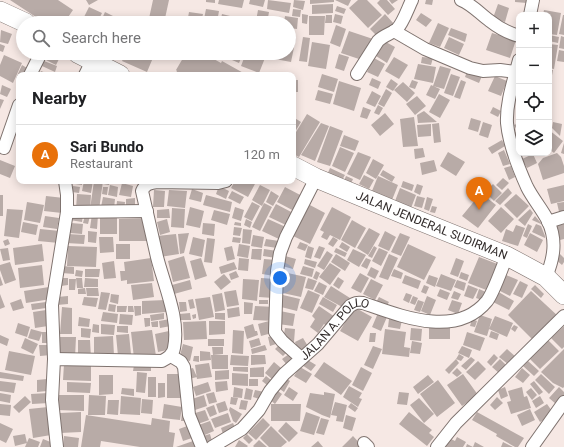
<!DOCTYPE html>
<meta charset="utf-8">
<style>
body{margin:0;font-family:Roboto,sans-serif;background:#f6f6f6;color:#202124}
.controls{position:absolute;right:12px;top:12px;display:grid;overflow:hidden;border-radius:8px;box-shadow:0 2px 10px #0003}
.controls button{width:36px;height:36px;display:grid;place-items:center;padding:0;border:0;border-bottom:1px solid #e0e0e0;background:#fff;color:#202124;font:20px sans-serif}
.you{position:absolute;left:280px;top:278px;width:14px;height:14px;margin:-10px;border:3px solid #fff;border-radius:50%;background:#1a73e8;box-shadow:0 0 0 6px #1a73e833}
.badge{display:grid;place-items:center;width:26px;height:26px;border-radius:50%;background:#2563eb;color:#fff;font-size:13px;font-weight:700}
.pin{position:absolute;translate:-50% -33px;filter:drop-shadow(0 1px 2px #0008)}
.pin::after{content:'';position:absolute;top:21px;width:14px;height:12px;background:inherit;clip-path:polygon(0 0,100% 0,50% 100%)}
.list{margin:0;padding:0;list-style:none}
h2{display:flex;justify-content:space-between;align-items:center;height:52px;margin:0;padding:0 16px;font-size:17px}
h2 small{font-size:13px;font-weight:400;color:#757577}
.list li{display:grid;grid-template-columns:26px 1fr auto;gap:12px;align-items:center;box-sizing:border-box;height:60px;padding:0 16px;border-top:1px solid #e0e0e0}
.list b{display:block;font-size:15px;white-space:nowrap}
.list p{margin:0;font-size:13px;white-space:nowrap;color:#757577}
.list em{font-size:13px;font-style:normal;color:#757577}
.icon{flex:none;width:22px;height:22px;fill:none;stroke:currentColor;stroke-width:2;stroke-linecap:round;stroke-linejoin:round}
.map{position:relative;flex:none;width:564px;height:447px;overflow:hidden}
.search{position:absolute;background:#fff;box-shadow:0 2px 10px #0003;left:16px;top:16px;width:280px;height:44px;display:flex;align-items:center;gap:10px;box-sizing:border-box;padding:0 14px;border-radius:22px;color:#757577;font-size:15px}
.panel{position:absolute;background:#fff;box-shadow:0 2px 10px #0003;left:16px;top:72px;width:280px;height:112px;border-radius:8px}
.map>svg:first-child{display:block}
.building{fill:#b8aba7}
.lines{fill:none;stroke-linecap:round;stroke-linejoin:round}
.minor-casing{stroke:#7f736f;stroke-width:14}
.primary-casing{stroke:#7f736f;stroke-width:20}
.minor{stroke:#fff;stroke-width:12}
.primary{stroke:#fff;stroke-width:19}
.labels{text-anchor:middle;stroke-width:3.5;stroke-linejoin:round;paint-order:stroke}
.street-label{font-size:12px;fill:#312b2a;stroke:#f6e8e4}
</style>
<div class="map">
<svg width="564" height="447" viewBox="0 0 564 447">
<rect width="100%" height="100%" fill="#f6e8e4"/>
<path class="building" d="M10,0H58L73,10L64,23H45Z
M86,0H98L89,5Z
M153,0H169L164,23H148Z
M206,0H215V3L206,2Z
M219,0H244L242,8L218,4Z
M250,0H265L263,7L249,4Z
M268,0L291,3L289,13L267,9Z
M294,0L305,1L303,10L293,7Z
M310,0H334V2L310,4Z
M335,0H351L348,6Z
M358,0H367L382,15L368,28L349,8Z
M380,0H387L395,9L388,15L377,3Z
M389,0H398L392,4Z
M426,0H433L432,5L425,4Z
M515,0H527V3L515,2Z
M333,4V13L312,14V5Z
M498,4L509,8L505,22L493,18Z
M337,6L346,9L344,14L335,11Z
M89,7L102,13L97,23H81Z
M206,9L219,11L217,22L204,19Z
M293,9L301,10L300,17L292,16Z
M258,10L269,12L267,23L256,21Z
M544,10L561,13L557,35L549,34V15H543Z
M105,12L125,22V23H100Z
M189,12L203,14L201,23H187Z
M421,13L432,20L426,27L416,20Z
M222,14L230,16L228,23H220Z
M302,14L308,15L307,24L302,23Z
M335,14L343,16L341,24L333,22Z
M385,14L394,24L379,38L370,29Z
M326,15H332V23H325Z
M563,15H564V35L559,34Z
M285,16L298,18L297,29L289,28V23H284Z
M309,16H325L324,35H309Z
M438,23L449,28L440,47L429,43Z
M336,25L346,29L340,47L330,43Z
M451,28L467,34L465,42L448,35Z
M1,30L12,34L8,44L0,42Z
M349,31L373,39L365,61L341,53Z
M492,33L516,40L510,58L486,50Z
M549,35L559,37L558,43L549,41Z
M561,36L564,37V49L559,48Z
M289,37L296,38L291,62L275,59L276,53H289Z
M303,37L310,38L307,62L299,61Z
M449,37L464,44L459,55L444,48Z
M384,41L395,47L387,63L376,56Z
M312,42L330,45L326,69L308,66Z
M0,44L5,46L3,52L0,51Z
M549,44L558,45L554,69L549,68Z
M559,50L564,51V62L557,61Z
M126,53H155L147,72L122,61Z
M186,53H203L221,63L222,61L247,75H175L177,71L176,70Z
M210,53H226L225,57Z
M235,53L242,56L239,63L232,60Z
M246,53H267L259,73L241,66Z
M49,54L59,59L56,65L46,60Z
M339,54L349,57L344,71L335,68Z
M4,55L22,63L13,83L0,76V65Z
M394,57L408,65L399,79L385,71Z
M422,57L433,58L431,65L421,63Z
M374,58L385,64L378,77L367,72Z
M44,61L57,66L55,72L42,66Z
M418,64L436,67L433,83L414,79Z
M22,65L27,68L24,75H19V79L16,78Z
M440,66L451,69L444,89L433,86Z
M549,70H553L550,86H549Z
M41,71L51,75H39Z
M467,71L482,76L479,83L465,77Z
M322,74L338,79L334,92L318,87Z
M451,74L460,77L453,96L444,93Z
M495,76L507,81L501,96L488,91Z
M372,78L381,82L378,89L369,85Z
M391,79L398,84L393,91L386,87Z
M293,80H298V92H293Z
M412,80L418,82L415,89L409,87Z
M461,80L466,82L460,99L454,97Z
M339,81L361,88L354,111L333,104Z
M403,82L415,93L407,102L394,90Z
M2,85L11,89L7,97L0,94Z
M431,85L440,89L435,99L426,95Z
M386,89L392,93L384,107L378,104Z
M318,90L333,94L330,104L315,100Z
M372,91L381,96L375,107L366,103Z
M439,94L450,100L440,118L429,112Z
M417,96L426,106L415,115L406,104Z
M0,99L4,100L0,109Z
M378,105L383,108L379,115L374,113Z
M363,107L371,110L367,119L360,117Z
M493,107L501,111L498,117L490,113Z
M424,111L437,122L418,123L417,115Z
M385,113L394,124L380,136L371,125Z
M307,114L320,122L299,157L293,154V137Z
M293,117L301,122L293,135Z
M414,117L418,146L403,147L400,119Z
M471,118L481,121L478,132L468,129Z
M483,122L492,125L488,138L479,135Z
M553,122L562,124L560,136L552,128Z
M321,123L329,126L315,161L301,155Z
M439,123L441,142L434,143L432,124Z
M519,123V130H517L514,125Z
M431,124V136L418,137L417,125Z
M330,126L343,131L330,166L317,162Z
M549,130L563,141L554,153L549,149Z
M519,131V142H517L514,133Z
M344,135L359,141L355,151L340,146Z
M502,140L505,146L492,154L488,148Z
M564,143V154L561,153Z
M340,147L354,153L345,172L332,166Z
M423,148L425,157L415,159L414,149Z
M504,150L510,164L503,166L498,153Z
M358,152L371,157L360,180L347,174Z
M448,152L465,162L456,176L440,166Z
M521,153H531L523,156Z
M557,153L561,157L564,166V173L543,180L538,164L543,158Z
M533,154L537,163L527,168L522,159Z
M373,159L384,165L376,179L366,173Z
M0,160L15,166L10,178L0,174Z
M434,160L437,171L422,175L420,163Z
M511,166L515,177L509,180L504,168Z
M330,168L345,175L341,182L327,175Z
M383,170L395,177L392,182L380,175Z
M364,175L374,180L369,189L359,184Z
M346,176L353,179L350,186L343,183Z
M378,176L398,185L392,200L372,191Z
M503,178L509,183L502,190L496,185Z
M75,181H82V185L75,184Z
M84,181H93L91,193L82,191Z
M94,181H103L99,210L90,209Z
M104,181H110L109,185L103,184Z
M235,181H253L256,182L248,197L231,188Z
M403,181L414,185L412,191L401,187Z
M122,183L133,186L131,197L119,195Z
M417,184L423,186L420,195L414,192Z
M493,184L502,193L494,201L485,192Z
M110,185L118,187L117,197L108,195Z
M260,185L270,190L262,206L252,200Z
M564,185V201L551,204L547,189Z
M73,186L80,187L79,193L72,192Z
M219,186L229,191L226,199L216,194Z
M103,187H108L107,195L102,194Z
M285,187L304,197L296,212L277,202Z
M400,188L416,195L411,208L395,201Z
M508,188L512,193L500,205L495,201Z
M192,189L203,193L201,202L189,199Z
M154,190L165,191L164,207H153Z
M169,190L187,191L185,208L167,206Z
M232,191L244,197L240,204L228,198Z
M271,191L279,196L273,206L266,202Z
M481,193L496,205L478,228L462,216Z
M77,194L91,195L90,210L76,209Z
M516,194L529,206L517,218L504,205Z
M0,195H3V216H0Z
M206,195L232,202L230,212L203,205Z
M46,196L64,198L62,213L44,211Z
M417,196L425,198L422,208L414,206Z
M103,197L115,199L114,209L101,207Z
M427,197L433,199L429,211L424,209Z
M135,198V210H126V199Z
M117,201L125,202L124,211H116Z
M27,202L44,205L40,223L24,220Z
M252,202L260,206L252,221L244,217Z
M564,202V215L560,216L557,203Z
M264,203L272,207L260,231L252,227Z
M276,204L295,214L288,226L269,217Z
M308,204L325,213L310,244L293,236Z
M432,206L437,207L435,213L430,212Z
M190,207L204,211L200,228L186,225Z
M235,207L244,210L241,221L232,218Z
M332,207L351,217L340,240L330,235L327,240L321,237L324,232L320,230Z
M501,207L514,219L501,233L488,221Z
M172,208L185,209L184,228L171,227Z
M7,209L23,210L19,238L4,236Z
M169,209L170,218H157V210Z
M530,209L533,213L525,226L518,220Z
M214,210L230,214L227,225L211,220Z
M71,213L83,215L82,222L70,220Z
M92,214L98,215L97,229L90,228Z
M85,215L90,216L88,224L83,223Z
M45,216L59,218L57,229L43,227Z
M535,216L541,223V224L532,220Z
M100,217H117V234H100Z
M147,218V241H119V219Z
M167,219L170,232L160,235L157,222Z
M246,219L252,222L250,228L244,225Z
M268,219L288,228L281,240L262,231Z
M352,220L366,228L355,248L341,240Z
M23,222L38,225L36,235L21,232Z
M235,222L241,223V226L234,225Z
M71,223L83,224L82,234L70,233Z
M203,223L215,224L214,236L202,234Z
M528,224L532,226L527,238L523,236Z
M536,224L541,226L545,236V238L532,232Z
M564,224V239L560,240L556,226Z
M516,225L525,228L518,246L502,241L506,229L513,232Z
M234,227L242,228L240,236L233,235Z
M369,228L380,234L368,255L357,248Z
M40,229L60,231L59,243L38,241Z
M243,229L252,230L250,244L242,243Z
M88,231L97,232L96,243L88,242Z
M385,231L396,237L389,251L378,246Z
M189,233L184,253L180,254L178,234Z
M400,233L410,237L401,256L391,252Z
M530,233L543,240L537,252L524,245Z
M67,234L85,235L84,244L66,243Z
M176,234L179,254L160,257L157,236Z
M253,235L264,237L262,248L251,246Z
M99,237H113L114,252L100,253Z
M193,237L205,240L202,257L189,254Z
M233,237L241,238L240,243L232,242Z
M333,237L338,240L333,247L328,244Z
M207,238L215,239L212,263L204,262Z
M8,239L10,244L5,246L3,241Z
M266,239L279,241L277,248L264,246Z
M300,242L308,245L305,251L297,248Z
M342,242L350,247L347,252L339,247Z
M42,244L44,261L15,265L13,248Z
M116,244H130V259H116Z
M239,244L250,246L248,258L237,256Z
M408,244L436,257L424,280L397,267Z
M68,246L97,247L96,267L67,266Z
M232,246L235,259L227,261L224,248Z
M308,246L314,248L311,259L305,257Z
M319,246L325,248L320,259L314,257Z
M374,246L377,248L372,258L368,256Z
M8,248L10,260L3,261L0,249Z
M336,248L347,253L345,257L334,252Z
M379,248L388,252L381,266L372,261Z
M252,249H262L261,260L251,259Z
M264,249L277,251L276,258L263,256Z
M353,249L366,255L359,267L347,260Z
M327,251L333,255L324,270L317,266Z
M336,254L350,263L345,271L331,262Z
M389,254L398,258L388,280L379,277Z
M560,254L564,258V262L562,265L555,259Z
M184,256L190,278L173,282L168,261Z
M285,256L296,259L293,269L282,266Z
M479,257L500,265L489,291L468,283Z
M151,258L154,281L127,284V280L121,281L120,271H125L124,262Z
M201,258L207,276L195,280L190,261Z
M239,258L249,259L248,271L238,270Z
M366,258L371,260L367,269L361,266Z
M456,258L464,261L458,277L450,274Z
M264,259L276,260L274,276L262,274Z
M305,259L317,262L315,268L304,264Z
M114,261L116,278L104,279L102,263Z
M10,262L16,280L5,284L0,270V265Z
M234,262L237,269L221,274L219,267Z
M330,263L341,270L330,285L319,277Z
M42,265L44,285L20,288L18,268Z
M62,266L74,267V274L62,273Z
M303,266L314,269L312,277L300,274Z
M371,267L379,271L375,279L367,275Z
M85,269H100L99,277H85Z
M394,269L403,273L401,279L391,276Z
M76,270L83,271L82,277L75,276Z
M236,271L239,277L231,280L229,274Z
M316,271L320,273L317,280L313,278Z
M283,272L306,277L301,297L278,292Z
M461,272L469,275L467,281L459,278Z
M360,273L369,278L361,293L351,288Z
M224,274L231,282L221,290L214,282Z
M441,274L456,280L451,291L436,286Z
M405,275L421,281L418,289L402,283Z
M429,275L438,278L435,287L426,283Z
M506,275L518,280L510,296L498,290Z
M0,276L3,285L0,286Z
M338,277L344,281L339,289L333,285Z
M61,278H68V285L61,286Z
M76,278H82L83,288H77Z
M85,278L98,279V287H84Z
M261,278L275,279L273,298L259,297Z
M308,278L317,281L313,290L305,288Z
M69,279H76L75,290H69Z
M243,279L259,280L257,301L242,299Z
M371,279L383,285L375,300L363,294Z
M190,280L192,289L174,294L172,285Z
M457,280L466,283L464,291L454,287Z
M520,281L528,285L522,298L513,294Z
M319,282L327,286L323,295L314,291Z
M152,283L154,297L133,300L131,285Z
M424,285L429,287L426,294L421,292Z
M468,285L478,289L473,299L464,296Z
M535,285L544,294L541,298L531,289Z
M331,286L350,298L344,308L324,297Z
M49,287L51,299L26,303L24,291Z
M85,288L86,294H78V289Z
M86,288H98L99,296H87Z
M440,289L450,293L447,300L437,296Z
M479,289L488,293L485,301L476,298Z
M236,290L239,305L227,307L224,292Z
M308,290L320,295L312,313L300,308Z
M454,291L461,294L458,300L451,298Z
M497,291L514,301L509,310L491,301Z
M531,291L559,317L535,342L508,315Z
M101,292L110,293L106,310L98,309Z
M222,293L225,310L215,312L212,295Z
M406,293L412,295L409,303L403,300Z
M0,294L5,307L0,309Z
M111,294L119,295L118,304L110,302Z
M283,295L300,299L297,311L281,307Z
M68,296V304L57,305V297Z
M413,296L418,298L415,305L410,303Z
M427,296L436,300L430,315L421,311Z
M84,297L98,298L96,307L82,305Z
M210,297L214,317L199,320L195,299Z
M323,297L337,305L333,312L319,304Z
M379,297L389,302L385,309L375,304Z
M21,299L24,308L13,311L10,303Z
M193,299L195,308L190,309L188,300Z
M166,300V312L142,314V301Z
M259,300H268V304H259Z
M418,300L424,302L420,312L414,310Z
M452,300L462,303L458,314L448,310Z
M46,302V308L32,310L31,304Z
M179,302H186L187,311L180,312Z
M244,302L253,303L252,314H244Z
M109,304L116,305L115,312L108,311Z
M117,306H127L126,312H117Z
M128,306H133L134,312H128Z
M134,306H141V315L135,316Z
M255,306L275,307L274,321L253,320Z
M319,306L335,317L328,327L324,324L318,333L310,327L315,319L312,316Z
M62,307L72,308V334H60Z
M239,307L240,316L228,318L227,309Z
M354,307L372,317L358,341L340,331Z
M46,310L48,326L35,328L33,312Z
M280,311L295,314L293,326L278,324Z
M103,312L118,314L117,323L101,321Z
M164,313V319L151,321L150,315Z
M190,313L191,320H180L179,314Z
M215,313H225V320L215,319Z
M378,313L387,317L381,331L372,327Z
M120,314L133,315L132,325L119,324Z
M196,314V318L193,319L192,315Z
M480,315L492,319L487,336L474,332Z
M495,316L513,323L507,337L489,329Z
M79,317L90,319L89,327L78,326Z
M144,318H150V326L145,327Z
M170,319L171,326L160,328L159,321Z
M389,319L402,320L400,329L388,327Z
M472,319L477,321L475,327L470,326Z
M158,321V327H152L151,322Z
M206,321L207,339L184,340L183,322Z
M209,321H225V334L209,335Z
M269,321L272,333L261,336L258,324Z
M18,323L30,327L27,337L15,333Z
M93,324L99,325V333L92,332Z
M101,324L115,325L114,335L101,334Z
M253,324L255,331H257L258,335L247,339L244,327Z
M514,325L518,327L515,332L511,329Z
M117,326H128V333L117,332Z
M564,326V347L562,349L551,338Z
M429,327H450V339H429Z
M81,328L91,329L90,338L81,337Z
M285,328L295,329L294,342L283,341Z
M411,328L422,329L421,341L410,340Z
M31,329L42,332H52V343H42V333L39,341L28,338Z
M385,329L406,332L404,347L410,348L409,357L382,354Z
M152,330L156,356L134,358L131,332Z
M233,330L244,331L243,354L232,353Z
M169,331L172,349L158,352L155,334Z
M491,331L499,334L497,340L489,337Z
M467,332L485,338L480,351L463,345Z
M370,333H376L375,342H369Z
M129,334L131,354L118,356L116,335Z
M0,335L9,339L7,346L0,343Z
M113,336L114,356L94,357V337Z
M274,336L276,344L270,346L268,337Z
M60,337H76L75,358H59Z
M25,338L38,344L33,354L21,348Z
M259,338L261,345L251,348L249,341Z
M303,338L309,348L299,353L295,342Z
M208,339H224V346H208Z
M78,340H90L91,358H78Z
M548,340L559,351L540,369L529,358Z
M412,341L422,343L420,354L410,353Z
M183,344L193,347L190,361L179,359Z
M280,344L288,351L283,356L275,349Z
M39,345H51V355L40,356Z
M265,345L267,350L252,354L251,349Z
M373,346L382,349L373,369L364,365Z
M462,346L472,350L469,358L458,353Z
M212,347H223V354L213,355Z
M507,349L516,357L509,365L499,357Z
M564,349V387L563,388L553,383L541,372Z
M9,351L35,356L31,375L5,370Z
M200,351L210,352L211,360L200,361Z
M289,354L294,360L287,365L282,359Z
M459,354L464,357L461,361L456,359Z
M494,354L498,358L491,366L487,362Z
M211,355H228V369H212Z
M231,355L249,356L248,366L230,365Z
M251,355H265L266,364L251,365Z
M194,356H199V362L193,361Z
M471,357L475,360L466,370L461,366Z
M306,359L316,365L311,371L302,365Z
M456,359L459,363L449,374L445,370Z
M500,359L507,366L500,374L492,367Z
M478,361L486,369L475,380L466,372Z
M528,361L539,371L534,376L523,366Z
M274,362L281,368L272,379L265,373Z
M324,362L352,381L341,395L314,376Z
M209,363L212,377L197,379L195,365Z
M64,364L91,365V381L63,380Z
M134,365L151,366V371H133Z
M233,367H248V372L233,371Z
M264,367V377H250V368Z
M300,367L312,374L306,383L294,376Z
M361,367L372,373L363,391L352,385Z
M193,368L197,377L189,379L185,370Z
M457,368L462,373L457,377L452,373Z
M522,368L530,375L523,383L515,377Z
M229,370V379L215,380V371Z
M0,372L24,376L23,381L0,378Z
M137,372L147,373L145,393L136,392Z
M232,373L248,374V386L232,385Z
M167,374H184V398H167Z
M463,374L478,395L462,406L447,385Z
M541,374L555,387L549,394L535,380Z
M99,375H113V394L99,395Z
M428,375L434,382L418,394L413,387Z
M266,376L271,380L267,385L262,381Z
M148,377H156V397H148Z
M284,377L290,381L284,392L277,387Z
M47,379V391L37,392V380Z
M249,379H258V386H249Z
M438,380L455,403L437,417L420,394Z
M0,381L16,383L14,393L0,391Z
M227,381L228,390L216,392L215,382Z
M534,381L543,392L539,395L530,384Z
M67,382L91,383L90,393L67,392Z
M208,382L211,391L196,396L193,387Z
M158,383H165V397L158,398Z
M349,386L362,393L359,398L362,399L358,407L343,397Z
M234,387L243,389L242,398L233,397Z
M289,387L298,393L293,401L284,395Z
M505,387L508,396L501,399L498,390Z
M522,387L524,397L527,396L531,408L511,414L507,402L511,401L508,391Z
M559,387L564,392V395L556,404L549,398Z
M122,388L134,389V396L121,394Z
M246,388L253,390L251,400L244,399Z
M531,388L537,395L532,400L526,392Z
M275,389L282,394L275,404L268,398Z
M255,390L264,392L262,400L253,397Z
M214,392L217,402L209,404L206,394Z
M324,392L335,394L330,418L322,415L306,407L310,393L324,395Z
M399,392L409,393L407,405L397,404Z
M0,393L11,395L10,403L0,401Z
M48,393L49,403L32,404L31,394Z
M57,395H84V411L57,410Z
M89,395L106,396L105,415H88Z
M204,395L207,406L192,411L189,400Z
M25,396L31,402L19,413L13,407Z
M121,396L141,398L140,415L120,414Z
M540,396L544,403L536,408L532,401Z
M231,397L238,398L236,405L230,404Z
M497,397L503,403L495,410L490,405Z
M419,398L434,414L424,423L410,405Z
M142,399L153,400L152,414L141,413Z
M108,400H119L118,415L107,414Z
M241,400L248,401L246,410L239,409Z
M225,401L228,410L219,413L216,404Z
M335,402L347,405L343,422L336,421L337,416L331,415Z
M351,403L358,408L355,412L348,407Z
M0,404L11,405L10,416L0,415Z
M164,404L182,407L180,420L162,418Z
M271,404H301L300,421H271Z
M547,404L554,414L540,422L534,412Z
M214,405L217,414L210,417L206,408Z
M48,407L51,435L33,438L29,409Z
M230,407L242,414L236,423L233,421L229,410Z
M530,409L535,420L522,426L517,415Z
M205,410L209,420L195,425L192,414Z
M81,412V432L60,433V413Z
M306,412L320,417L314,435L300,431Z
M409,412L432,430L429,433L434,437L427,446L399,424Z
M477,412L524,438L518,447H515L496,436L497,434L472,420Z
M182,413L187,414L186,421H181Z
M228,413L231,422L215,428L211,419Z
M86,415L151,425L152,418L170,421L169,432L175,433L173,447H140L101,441L100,447H81Z
M346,415L356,418L352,431L343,428Z
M263,418L270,425L256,440L248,433Z
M321,418L329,420L324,435L316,433Z
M210,421L214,431L200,437L196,426Z
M286,422L298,433L289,442L278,431Z
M0,423L13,429L6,443L0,440Z
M233,423L236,430L223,434L221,428Z
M190,425L195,437L183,441L179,429Z
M271,426L287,442L281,447H269L260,438Z
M25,434L27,443L15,446L13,436Z
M210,434L212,441L205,443L203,436Z
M247,434L253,440L249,444L243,438Z
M64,436L79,438L78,447H63Z
M353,436L363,447H342Z
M447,437L455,441L457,437L466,442L463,447H443Z
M29,438L40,442L38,447H25Z
M43,439L53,443L52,447H40Z
M239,440L248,446L247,447H235Z
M259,440L267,447H254L253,446Z
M193,441L195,447H176Z
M318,441L323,447H311Z
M475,442L484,447H466L467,444L473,447Z
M503,442L513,447H501Z"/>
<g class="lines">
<g class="minor-casing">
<g id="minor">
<path d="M461,0C473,5 480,14 490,21C499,28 508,33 519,36"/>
<path d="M530,15L533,0"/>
<path d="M394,31L425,49L470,68L483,71L500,70L516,72"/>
<path d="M519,60C514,80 506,102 507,123C509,144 518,167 527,187C533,199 542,209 548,221C557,240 554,258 546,277"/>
<path d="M357,74L378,41C384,35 391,34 397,29C403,23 408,8 412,0"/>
<path d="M30,75L41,53"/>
<path d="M85,75L92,61"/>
<path d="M4,148L19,105"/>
<path d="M67,212L147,211"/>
<path d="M548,222L564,217"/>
<path d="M171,356L181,362L184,367L189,415L202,447"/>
<path d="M301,358L282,341L275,332L277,271L280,253L286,237L316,178"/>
<path d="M54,359L52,305L67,212V195L65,181"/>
<path d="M364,443L368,447"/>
<path d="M57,447L52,400L54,359L162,361C168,358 173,355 174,348C180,319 164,285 157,257C152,235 147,213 142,191C145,184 150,183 157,182L218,183L226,181"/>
<path id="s1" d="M212,447L242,429L251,419L259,410L270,391L284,374L318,344L350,306C355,303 357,302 363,303C401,316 456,339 487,301C494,292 502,267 507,256"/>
<path d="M437,447L456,423L564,316"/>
<path d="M532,447L564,402"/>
</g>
</g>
<g class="primary-casing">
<g id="primary">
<path d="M0,11L26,23"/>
<path d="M77,53L120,75"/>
<path id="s2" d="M293,166L316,178L415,219L507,256L546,277L564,295"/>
</g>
</g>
<use href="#minor" class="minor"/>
<use href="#primary" class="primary"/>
</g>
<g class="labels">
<g class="street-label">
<text dy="4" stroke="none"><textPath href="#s2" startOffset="151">JALAN JENDERAL SUDIRMAN</textPath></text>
<text dy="4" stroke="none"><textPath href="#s1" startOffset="174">JALAN A. POLLO</textPath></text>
</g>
</g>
</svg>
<div class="controls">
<button>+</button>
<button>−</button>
<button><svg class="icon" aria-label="locate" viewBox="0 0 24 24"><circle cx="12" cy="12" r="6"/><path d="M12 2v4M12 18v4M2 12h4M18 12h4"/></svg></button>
<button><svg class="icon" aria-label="layers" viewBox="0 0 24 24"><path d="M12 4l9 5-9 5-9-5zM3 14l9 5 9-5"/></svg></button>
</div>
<div class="you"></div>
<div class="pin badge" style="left:479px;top:210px;background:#e8710a">A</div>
<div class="search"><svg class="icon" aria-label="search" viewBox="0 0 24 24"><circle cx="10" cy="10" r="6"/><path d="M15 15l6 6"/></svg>Search here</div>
<section class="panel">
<h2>Nearby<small></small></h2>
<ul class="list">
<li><span class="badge" style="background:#e8710a">A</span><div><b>Sari Bundo</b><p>Restaurant</p></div><em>120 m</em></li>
</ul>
</section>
</div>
